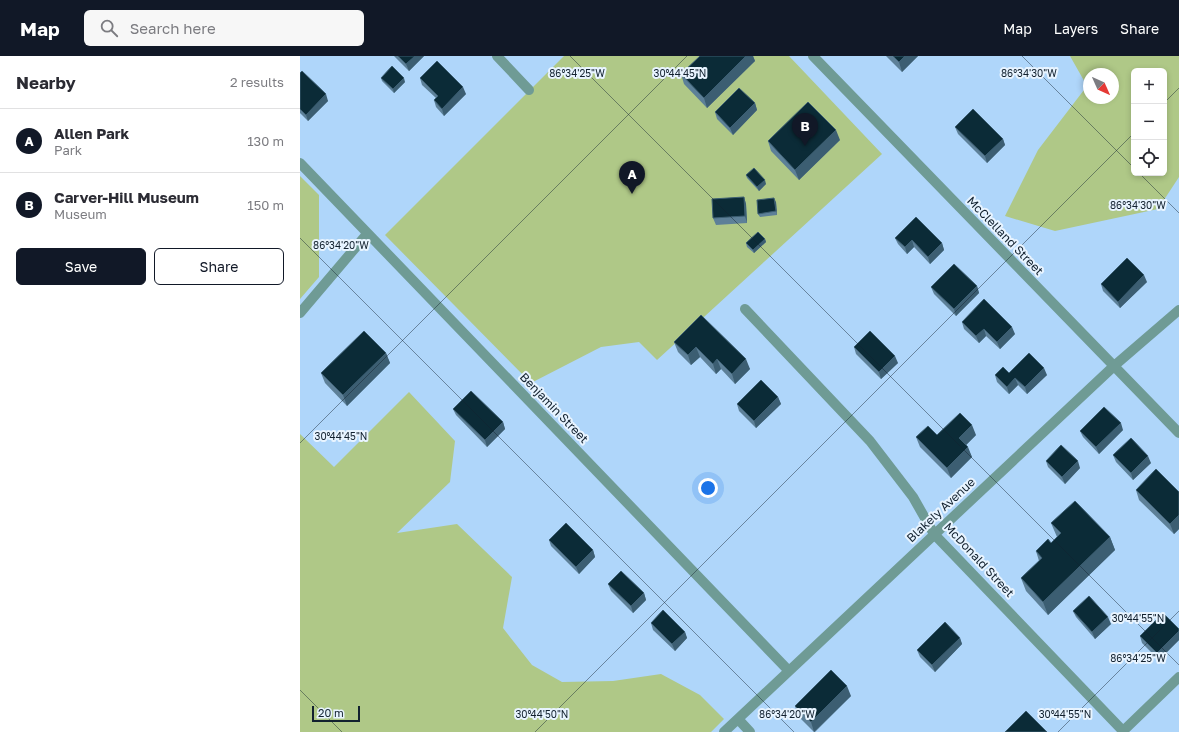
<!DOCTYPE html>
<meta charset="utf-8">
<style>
body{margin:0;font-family:"Golos Text",sans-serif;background:#f7f7f7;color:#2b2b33}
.controls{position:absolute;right:12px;top:12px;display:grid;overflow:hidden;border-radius:6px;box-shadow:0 2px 6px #0003}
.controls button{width:36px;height:36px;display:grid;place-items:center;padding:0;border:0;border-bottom:1px solid #e1e1e2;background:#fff;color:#2b2b33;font:20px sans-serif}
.compass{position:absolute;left:783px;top:12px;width:36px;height:36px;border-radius:50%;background:#fff;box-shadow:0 2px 6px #0003;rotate:135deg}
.scale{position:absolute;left:12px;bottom:10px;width:48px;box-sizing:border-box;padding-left:4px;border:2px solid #12212f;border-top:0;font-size:11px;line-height:14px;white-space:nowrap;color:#12212f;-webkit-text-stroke:3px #e8f4ff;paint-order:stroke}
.you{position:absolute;left:408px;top:432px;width:14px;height:14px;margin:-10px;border:3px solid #fff;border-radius:50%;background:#1a73e8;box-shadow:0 0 0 6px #1a73e833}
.badge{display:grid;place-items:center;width:26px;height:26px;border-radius:50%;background:#111827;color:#fff;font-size:13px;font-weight:700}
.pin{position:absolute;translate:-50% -33px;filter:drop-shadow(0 1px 2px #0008)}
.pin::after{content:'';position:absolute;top:21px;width:14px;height:12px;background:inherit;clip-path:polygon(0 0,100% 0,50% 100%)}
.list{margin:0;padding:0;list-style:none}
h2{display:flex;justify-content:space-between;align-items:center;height:52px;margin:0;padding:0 16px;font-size:17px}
h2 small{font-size:13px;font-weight:400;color:#7c7c81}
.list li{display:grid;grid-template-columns:26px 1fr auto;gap:12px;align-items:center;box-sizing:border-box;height:64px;padding:0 16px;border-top:1px solid #e1e1e2}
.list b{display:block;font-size:15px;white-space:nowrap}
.list p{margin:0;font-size:13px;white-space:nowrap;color:#7c7c81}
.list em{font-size:13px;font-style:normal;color:#7c7c81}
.actions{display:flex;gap:8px;padding:12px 16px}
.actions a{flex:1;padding:9px 0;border:1px solid #111827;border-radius:6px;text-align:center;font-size:14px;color:#111827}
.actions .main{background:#111827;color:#fff}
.icon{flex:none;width:22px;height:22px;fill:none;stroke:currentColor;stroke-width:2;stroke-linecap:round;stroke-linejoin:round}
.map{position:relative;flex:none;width:879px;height:676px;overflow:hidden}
header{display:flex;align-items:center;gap:24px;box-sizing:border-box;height:56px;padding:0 20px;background:#111827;color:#fff}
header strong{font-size:19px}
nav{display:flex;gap:22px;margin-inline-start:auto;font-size:14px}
.search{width:280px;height:36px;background:#f7f7f7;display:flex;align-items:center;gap:10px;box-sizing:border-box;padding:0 14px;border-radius:6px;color:#7c7c81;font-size:15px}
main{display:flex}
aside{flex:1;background:#fff}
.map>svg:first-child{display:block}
.green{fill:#afc887;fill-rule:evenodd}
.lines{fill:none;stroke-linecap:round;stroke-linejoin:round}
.minor{stroke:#6f9b95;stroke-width:10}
.wall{fill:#5d8098}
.shaded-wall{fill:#3c5e72}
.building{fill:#0b2b37;stroke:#3c5e72}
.ticks{fill:none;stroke:#12212f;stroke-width:1;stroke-opacity:0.45}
.labels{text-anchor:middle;stroke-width:4;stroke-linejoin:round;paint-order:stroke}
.street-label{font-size:12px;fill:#12212f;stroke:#e8f4ff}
.ticks-label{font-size:10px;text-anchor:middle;fill:#12212f;stroke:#e8f4ff;stroke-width:4;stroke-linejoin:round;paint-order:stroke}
</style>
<header>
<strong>Map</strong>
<div class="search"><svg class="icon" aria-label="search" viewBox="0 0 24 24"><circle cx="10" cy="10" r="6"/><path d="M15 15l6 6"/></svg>Search here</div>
<nav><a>Map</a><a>Layers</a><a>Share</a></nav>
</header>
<main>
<aside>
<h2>Nearby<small>2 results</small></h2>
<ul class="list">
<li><span class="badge">A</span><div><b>Allen Park</b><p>Park</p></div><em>130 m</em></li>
<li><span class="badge">B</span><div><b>Carver-Hill Museum</b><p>Museum</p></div><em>150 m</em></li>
</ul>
<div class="actions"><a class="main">Save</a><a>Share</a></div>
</aside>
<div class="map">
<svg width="879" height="676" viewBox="0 0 879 676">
<rect width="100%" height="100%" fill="#afd6fa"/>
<path class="green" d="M264,0H489L582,98L357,304L339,286L301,291L231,327L85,179Z
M770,0H879V121L858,153L755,175L705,160L738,94L787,30ZM834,15H864V117H834ZM789,18H813V42H789Z
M0,120L19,139V221L0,243Z
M109,336L155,385L150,426L97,477L157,468L212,521L203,572L232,609L262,626L313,625L361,618L400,639L424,663L411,676H0V378L34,411Z"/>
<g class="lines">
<path class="minor" d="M197,0L229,34
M513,0L879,377
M0,107L489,615
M445,253L570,385L613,441L634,478L824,676
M0,257L67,178
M438,663L450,676
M424,676L814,310L879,254
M822,676L879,621"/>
</g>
<path class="wall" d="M94,0H124L109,15Z
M400,0H453L455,5L407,52L384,28L381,18Z
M586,0H618L602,16Z
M0,17L28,45L8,65L0,57Z
M81,22L105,26L94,37L82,25Z
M120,22L166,38L144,60L136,51L134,44L136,42L122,29Z
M455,47L457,54L433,79L417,63L415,56Z
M655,71L703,83L705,89L687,107L658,78Z
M540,84L499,124L471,95L468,85Z
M446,119L466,128L459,135L447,122Z
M444,141L446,148L447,167L416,169L413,162Z
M476,146L477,159L460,161L458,158Z
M595,182L642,187L644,194L630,208L614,191L607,198L598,188Z
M465,183L466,186L454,197L447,191L446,187Z
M847,226L820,252L803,235L801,228Z
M677,230L679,237L656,260L634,238L631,231Z
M401,259L450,313L435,328L421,313L416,318L400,301L391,309L378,296L374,286Z
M662,266L715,278L700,293L686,280L679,287L664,273Z
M554,291L598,307L581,323L556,298Z
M86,297L90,307L47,350L25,327L21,317Z
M709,317L747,319L727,338L718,329L709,338L697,326L695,319Z
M478,341L481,348L456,372L439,355L437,348Z
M153,353L203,366L205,373L187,391L156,359Z
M823,374L799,398L783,381L780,375Z
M637,379H676L666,389L672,401L651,422L620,391L616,381Z
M813,399L851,407L833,424L816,406Z
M746,405L780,412L765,428L748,411Z
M836,434L879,436V473L874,478L839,444Z
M751,467L810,481L815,494L748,559L726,535L721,522L739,505L736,495L751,487L757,481Z
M249,484L293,494L295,501L279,518L251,490Z
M308,528L344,537L346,544L333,557L311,535Z
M773,555L811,568L795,583L776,561Z
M351,567L385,576L387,582L375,595L353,574Z
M879,573V584L859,604L842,587L840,580Z
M660,582L662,588L635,616L620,601L617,594Z
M551,640L515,676H514L498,660L495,650Z"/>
<path class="shaded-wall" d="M115,0H124L109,15L106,8Z
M446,0H453L455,5L407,52L404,42Z
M605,0H618L602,16L599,6Z
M104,22L105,26L94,37L93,33Z
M163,31L166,38L144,60L142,53Z
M26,38L28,45L8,65L6,59Z
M455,47L457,54L433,79L430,72Z
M536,74L540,84L499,124L495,114Z
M703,83L705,89L687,107L685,100Z
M465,124L466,128L459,135L457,131Z
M444,141L446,148L447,167L445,160Z
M474,142L476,146L477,159L476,155Z
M465,183L466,186L454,197L453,194Z
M612,184L614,191L607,198L605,191Z
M642,187L644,194L630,208L628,201Z
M844,219L847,226L820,252L818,246Z
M677,230L679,237L656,260L654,253Z
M712,271L715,278L700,293L697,286Z
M684,273L686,280L679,287L676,280Z
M396,291L400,301L391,309L388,299Z
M86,297L90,307L47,350L43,339Z
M595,300L598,307L581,323L579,316Z
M417,303L421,313L416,318L413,308Z
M446,303L450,313L435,328L432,318Z
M744,312L747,319L727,338L725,331Z
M715,322L718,329L709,338L707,331Z
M478,341L481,348L456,372L454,365Z
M203,366L205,373L187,391L185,384Z
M821,367L823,374L799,398L796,391Z
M672,369L676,379L663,392L659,382Z
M668,391L672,401L651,422L647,412Z
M848,400L851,407L833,424L831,417Z
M778,405L780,412L765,428L762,421Z
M879,459V473L874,478L870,468Z
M810,481L815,494L748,559L743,546Z
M293,494L295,501L279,518L276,511Z
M344,537L346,544L333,557L331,550Z
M808,561L811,568L795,583L792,576Z
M879,575V584L859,604L857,597Z
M385,576L387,582L375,595L372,588Z
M660,582L662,588L635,616L632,609Z
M547,630L551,640L514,676L511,666Z"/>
<path class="building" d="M98,0H115L106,8Z
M400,0H446L404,42L381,18Z
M593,0H605L599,6Z
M137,5L163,31L142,53L134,44L138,40L120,22Z
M92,10L104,22L93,33L81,22Z
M2,15L26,38L6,59L0,53V17Z
M439,32L455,47L430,72L415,56Z
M508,46L536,74L495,114L468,85Z
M673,53L703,83L685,100L655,71Z
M454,112L465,124L457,131L446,119Z
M444,141L445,160L413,162L412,143Z
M474,142L476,155L458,158L457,144Z
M616,161L642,187L628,201L612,184L605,191L595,182Z
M458,176L465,183L453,194L446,187Z
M827,202L844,219L818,246L801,228Z
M654,208L677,230L654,253L631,231Z
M684,243L712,271L697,286L684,273L676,280L662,266Z
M401,259L446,303L432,318L417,303L413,308L396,291L388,299L374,286Z
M64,275L86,297L43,339L21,317Z
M570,275L595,300L579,316L554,291Z
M729,297L744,312L725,331L715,322L707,331L695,319L703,311L709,317Z
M461,324L478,341L454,365L437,348Z
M171,335L203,366L185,384L153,353Z
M804,351L821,367L796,391L780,375Z
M660,357L672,369L659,382L668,391L647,412L616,381L628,370L637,379Z
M831,382L848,400L831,417L813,399Z
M761,389L778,405L762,421L746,405Z
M856,413L879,436V459L870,468L836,434Z
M775,445L810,481L743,546L721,522L742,502L736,495L748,483L751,487L761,477L751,467Z
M266,467L293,494L276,511L249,484Z
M321,515L344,537L331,550L308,528Z
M789,540L808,561L792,576L773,555Z
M363,554L385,576L372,588L351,567Z
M863,557L879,573V575L857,597L840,580Z
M645,566L660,582L632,609L617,594Z
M531,614L547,630L511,666L495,650Z
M726,655L747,676H705Z"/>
<path class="ticks" d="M270,0L879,609M722,0L834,112M864,47L879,32M839,117L879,157M0,182L494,676M0,387L387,0M0,634L42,676M235,676L834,77M758,676L879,555"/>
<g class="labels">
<g class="street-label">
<text transform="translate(705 180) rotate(46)" y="4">McClelland Street</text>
<text transform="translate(254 352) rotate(46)" y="4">Benjamin Street</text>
<text transform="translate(641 454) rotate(-43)" y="4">Blakely Avenue</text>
<text transform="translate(679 504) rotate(47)" y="4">McDonald Street</text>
</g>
</g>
<g class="ticks-label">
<text x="277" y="21">86°34'25"W</text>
<text x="380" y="21">30°44'45"N</text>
<text x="729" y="21">86°34'30"W</text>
<text x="838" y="153">86°34'30"W</text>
<text x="41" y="193">86°34'20"W</text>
<text x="41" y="384">30°44'45"N</text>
<text x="838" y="566">30°44'55"N</text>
<text x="838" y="606">86°34'25"W</text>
<text x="242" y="662">30°44'50"N</text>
<text x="487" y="662">86°34'20"W</text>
<text x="765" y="662">30°44'55"N</text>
</g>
</svg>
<div class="controls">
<button>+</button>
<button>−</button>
<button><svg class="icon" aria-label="locate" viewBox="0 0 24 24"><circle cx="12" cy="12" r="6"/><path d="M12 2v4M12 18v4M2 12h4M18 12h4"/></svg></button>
</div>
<svg class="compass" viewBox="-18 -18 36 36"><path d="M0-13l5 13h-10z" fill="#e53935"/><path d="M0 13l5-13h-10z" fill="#7c7c81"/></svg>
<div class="scale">20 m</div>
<div class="you"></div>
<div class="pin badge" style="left:332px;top:138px">A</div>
<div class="pin badge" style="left:505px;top:90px">B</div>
</div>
</main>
